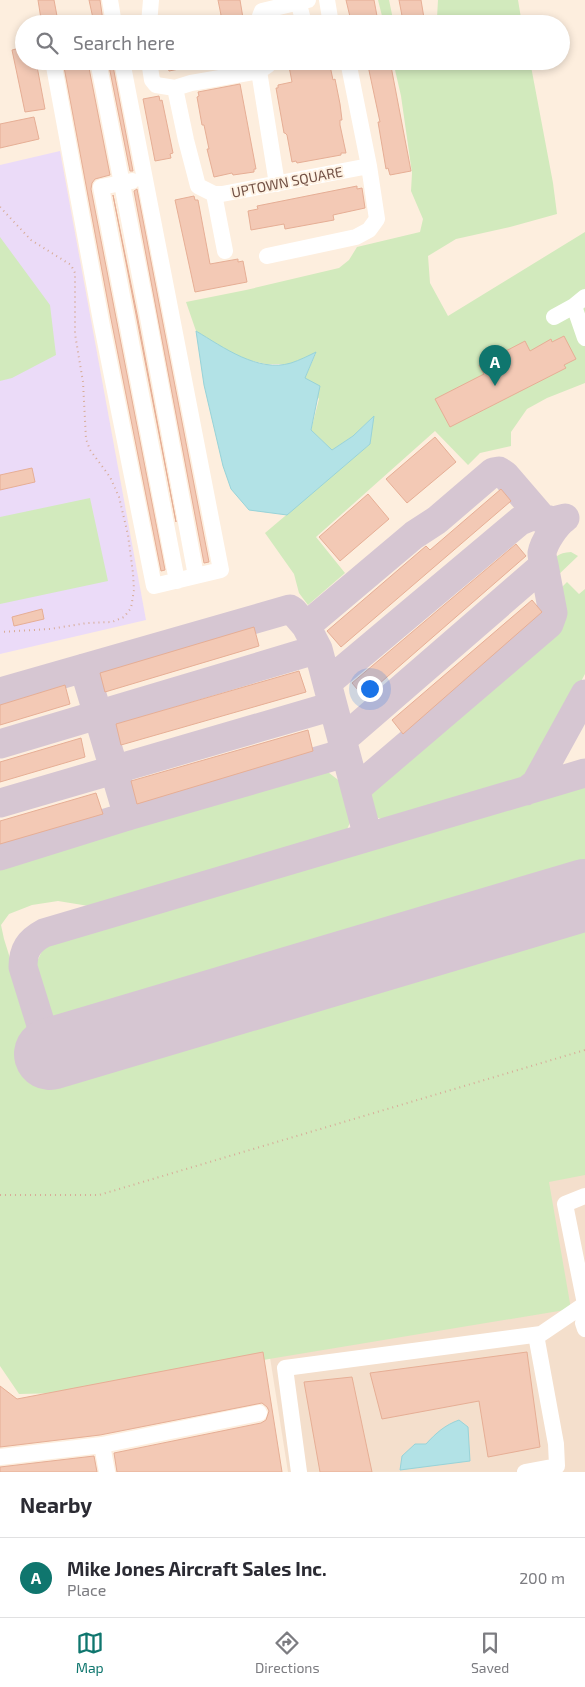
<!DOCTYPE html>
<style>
body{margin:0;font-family:"Exo 2",sans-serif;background:#f2f2f3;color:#2b2b33}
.you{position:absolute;left:369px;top:688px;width:18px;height:18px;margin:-12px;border:4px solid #fff;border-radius:50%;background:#1a73e8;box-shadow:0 0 0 8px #1a73e833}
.badge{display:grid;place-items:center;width:32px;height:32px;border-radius:50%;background:#0f766e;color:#fff;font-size:16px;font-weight:700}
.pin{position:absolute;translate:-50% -41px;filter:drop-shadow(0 1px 2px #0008)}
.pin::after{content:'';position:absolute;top:26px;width:18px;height:15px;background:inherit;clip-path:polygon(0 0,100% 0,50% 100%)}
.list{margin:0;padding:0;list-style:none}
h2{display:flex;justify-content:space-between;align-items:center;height:65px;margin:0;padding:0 20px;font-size:21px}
h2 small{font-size:16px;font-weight:400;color:#7c7c81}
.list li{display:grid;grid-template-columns:32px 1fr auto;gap:15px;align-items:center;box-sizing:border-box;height:80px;padding:0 20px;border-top:1px solid #e1e1e2}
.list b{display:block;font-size:19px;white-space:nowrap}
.list p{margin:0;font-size:16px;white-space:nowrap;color:#7c7c81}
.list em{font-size:16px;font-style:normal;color:#7c7c81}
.icon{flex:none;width:28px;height:28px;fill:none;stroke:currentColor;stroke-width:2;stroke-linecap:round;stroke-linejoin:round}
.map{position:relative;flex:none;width:585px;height:1472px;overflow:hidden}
.search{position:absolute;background:#fff;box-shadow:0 2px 8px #0003;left:15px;right:15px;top:15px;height:55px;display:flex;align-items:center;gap:12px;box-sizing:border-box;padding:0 18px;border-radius:28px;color:#7c7c81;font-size:19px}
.sheet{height:145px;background:#fff}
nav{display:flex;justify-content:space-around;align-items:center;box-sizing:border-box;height:70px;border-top:1px solid #e1e1e2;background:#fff;font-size:14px;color:#7c7c81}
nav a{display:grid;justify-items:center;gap:2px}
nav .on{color:#0f766e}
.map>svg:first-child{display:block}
.residential{fill:#f4dfcc}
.education{fill:#ebdbf8}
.green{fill:#d2eabd}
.water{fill:#b2e2e6;stroke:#98d3d8}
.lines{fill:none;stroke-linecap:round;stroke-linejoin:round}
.taxiway{stroke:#d6c6d2;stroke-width:29}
.runway{stroke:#d6c6d2;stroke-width:72}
.building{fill:#f3c9b5;stroke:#e6ae95}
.path{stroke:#d7ac98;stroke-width:2;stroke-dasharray:1 4;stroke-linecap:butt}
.minor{stroke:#fff;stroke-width:16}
.labels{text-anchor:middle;stroke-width:4;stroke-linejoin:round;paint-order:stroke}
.street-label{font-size:14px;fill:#735246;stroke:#fff3e4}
</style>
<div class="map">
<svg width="585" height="1472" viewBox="0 0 585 1472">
<rect width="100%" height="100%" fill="#fdeede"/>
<path class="residential" d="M585,1171V1472H288L269,1351L542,1179Z"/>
<path class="education" d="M60,151L146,620L0,654V165Z"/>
<path class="green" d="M378,0H389L394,24H384Z
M438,0H518L522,24H415L437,18Z
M393,61H530L553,183L557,214L510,227L456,239L428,256L430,283L448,316L585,232V383L547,398L527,409L511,432V446L480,453L468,465L435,431L316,537L345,573L308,605L299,593L294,574L265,533L370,444L373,417L353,436L332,450L311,430L319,399L305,378L316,353L290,364H266L239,358L196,331L186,302L246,290L339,268L349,260L357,247L420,232L423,219L411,191L412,173L401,96Z
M0,237L50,305L56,355L12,378L0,381Z
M90,498L108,581L0,604V517Z
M571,552L578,556L555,578C551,561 553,553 571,552Z
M567,582L579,594L585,589V674L532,772L522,781L510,787L393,822L378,818L370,809L369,796L376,784L560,628L561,613L557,592Z
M324,769L346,786L352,818L345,834L333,840L231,868L101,908L58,901L32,905L9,914L1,925L4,939L49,1083L585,921V1175L549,1182L571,1309L63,1393L19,1394L0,1366V867Z
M585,783V871L66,1025L48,1015L32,973L45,944L145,912Z"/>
<path class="water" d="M196,331C223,347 258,373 291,363C300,360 308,356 316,352L305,378L320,386L311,430L332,450L353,436L374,416L370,444L287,515L249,510L231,489L223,466L204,385Z
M459,1420L468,1427L470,1461L400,1470L402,1456L415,1444H426C436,1433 445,1425 459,1420Z"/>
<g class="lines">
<path class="taxiway" d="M84,668L128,816
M327,683L318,649L306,626L414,535L437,520L493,472L499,471L505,475L542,518L553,521L565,518C556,524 544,542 542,553C542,557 543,561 544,565L342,740
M0,692L290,609L293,611L306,626
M0,744L318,649
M356,789L549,624L553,613L544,565
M526,791L536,783L585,694
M0,803L333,706
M368,837L327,683L520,521L532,516L542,518
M0,856L128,816L345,753
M50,1054L23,967C23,950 29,941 44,933L585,773"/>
<path class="runway" d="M50,1054L585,895"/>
</g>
<path class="building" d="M38,0H54L57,16L41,19Z
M89,0H100L103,21L94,23Z
M218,0H240L244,24H221L219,16L221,15Z
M346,0H374L377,16L351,21Z
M399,0H421L424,18L403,21Z
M24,47V61H36L45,109L25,112L12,50Z
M108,61H112L133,171H130Z
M166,61H199V65L169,71Z
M288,61H329L333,80L335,79L340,104L342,120H340V125L346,153H341V155L297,163L296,161L292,162L287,135L285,133H284L276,88H278V85L292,82Z
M367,61H390L411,171L390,175L388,168L386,169L378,122H380Z
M88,63L110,175L95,179L92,183L91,189L165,570L161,571L111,319L64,67Z
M240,84L256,169H254V172L233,175L232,173L214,177L207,149H209L204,125H202L197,97L199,96L198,92Z
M159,96L160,101L162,100L173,153L170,154L171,158L155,161L143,99Z
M34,117L39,139L0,148V124Z
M357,186V189L362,188L365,208L333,215L334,220L285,229L284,224L251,230L248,211L258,209L257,206Z
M137,189L209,562L204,563L134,191Z
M113,195L137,314L176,522Z
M194,196L195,200H198L210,264L238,259V262L243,261L247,282L195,292L175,200Z
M564,336L576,359L564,365L566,368L450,427L435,399L484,374L479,365L525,341L530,351L551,339L552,342Z
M435,437L456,462L407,503L386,479Z
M32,468L35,482L0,490V475Z
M501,489L511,501L341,647L327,631L426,546L430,550Z
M368,494L389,519L340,561L319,537Z
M516,544L526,556L364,697L352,683Z
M532,600L542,612L403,734L392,720Z
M42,609L44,619L14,626L12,617Z
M254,627L259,646L105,692L100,673Z
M299,671L306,692L121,745L116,724Z
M65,685L70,704L0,725V705Z
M308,730L313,751L137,804L131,781Z
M81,738L85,757L0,782V762Z
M96,793L103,814L0,844V821Z
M263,1352L282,1472H117L114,1453L261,1423L266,1420L269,1411L267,1407L262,1403L100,1435L0,1447V1386L17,1399Z
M527,1352L540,1447L488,1457L479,1401L382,1419L370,1373Z
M352,1377L372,1472H320L304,1382Z
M94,1456L97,1472H0V1467Z"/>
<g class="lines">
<path class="path" d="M0,207L31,240L71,265L75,273V334L83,382L86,439L90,450L110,477L119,497L128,535L133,573L134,590L131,608L124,617L112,622L87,623L50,629L0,632
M0,1195H99L585,1050"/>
<path class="minor" d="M110,0L114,24
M298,0L304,24
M327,0L331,24
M149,24L151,0
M262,24L260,16L262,11L308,0
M53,61L101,321L154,586L221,570L122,61
M98,61L147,312L196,576
M149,61L152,80L156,85L175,88
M268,61V65L259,71L191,83L175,88L186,140L198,186L214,194H222L369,166L348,61
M259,71L277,184
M132,181L101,187L177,581
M214,194L225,251
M267,256L356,237L369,230L377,219L369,166
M585,297L574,306L585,338
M554,317L574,306
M585,1196L565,1204L585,1304
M585,1319L583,1323L585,1329
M102,1445L107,1472
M0,1457L102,1445L259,1413
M299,1472L285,1368L541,1334L585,1304
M525,1472L557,1466L556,1444L536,1335"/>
</g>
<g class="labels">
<g class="street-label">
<text transform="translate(287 182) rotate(-11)" y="5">UPTOWN SQUARE</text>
</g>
</g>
</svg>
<div class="you"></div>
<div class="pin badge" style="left:495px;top:386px">A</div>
<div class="search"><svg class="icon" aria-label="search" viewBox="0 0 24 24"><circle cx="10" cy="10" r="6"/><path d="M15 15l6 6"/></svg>Search here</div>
</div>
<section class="sheet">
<h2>Nearby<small></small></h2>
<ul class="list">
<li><span class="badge">A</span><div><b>Mike Jones Aircraft Sales Inc.</b><p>Place</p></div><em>200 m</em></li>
</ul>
</section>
<nav>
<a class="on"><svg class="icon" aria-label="map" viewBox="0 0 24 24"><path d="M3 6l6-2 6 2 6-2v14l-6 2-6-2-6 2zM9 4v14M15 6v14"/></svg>Map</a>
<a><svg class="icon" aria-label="directions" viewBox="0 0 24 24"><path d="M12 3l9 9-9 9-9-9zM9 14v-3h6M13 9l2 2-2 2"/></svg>Directions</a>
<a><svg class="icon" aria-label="saved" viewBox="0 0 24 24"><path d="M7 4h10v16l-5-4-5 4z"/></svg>Saved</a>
</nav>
